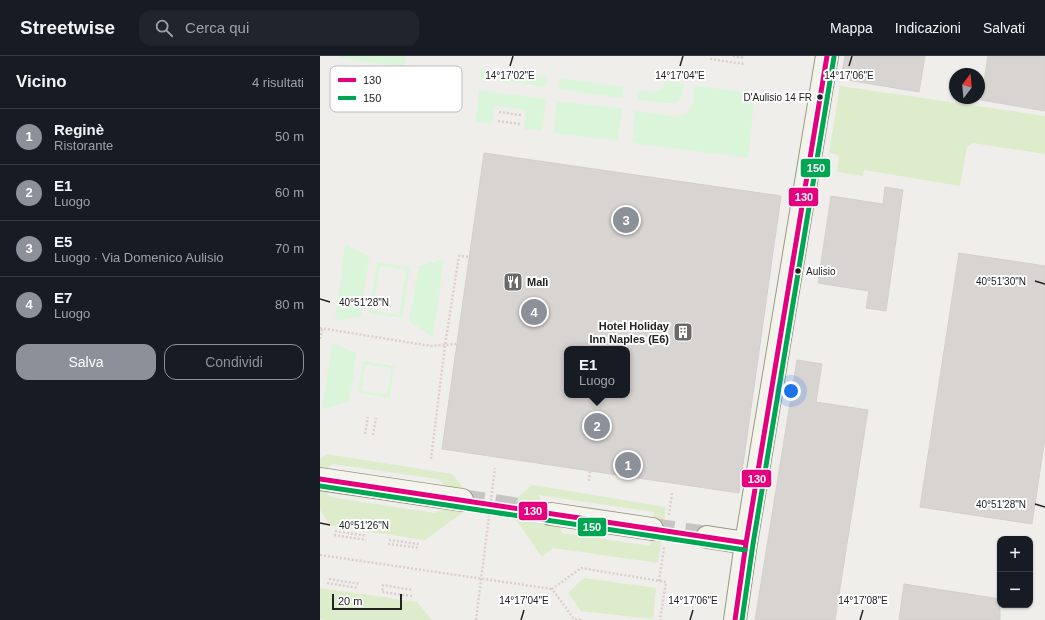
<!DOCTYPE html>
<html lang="it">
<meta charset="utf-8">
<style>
body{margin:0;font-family:Helvetica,sans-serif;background:#20242c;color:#f1f3f6}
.controls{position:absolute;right:12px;bottom:12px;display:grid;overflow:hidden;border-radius:8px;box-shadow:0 1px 3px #0004}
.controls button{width:36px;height:36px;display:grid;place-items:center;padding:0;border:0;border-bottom:1px solid #363941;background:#171b24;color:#f1f3f6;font:20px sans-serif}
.compass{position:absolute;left:629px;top:12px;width:36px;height:36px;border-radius:50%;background:#171b24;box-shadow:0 1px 3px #0004;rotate:16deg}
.scale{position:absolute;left:12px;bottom:10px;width:70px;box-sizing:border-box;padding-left:4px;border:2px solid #222;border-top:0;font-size:11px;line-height:14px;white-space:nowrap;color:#222;-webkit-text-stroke:3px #fff;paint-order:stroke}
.you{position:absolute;left:471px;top:335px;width:14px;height:14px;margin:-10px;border:3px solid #fff;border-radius:50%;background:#1a73e8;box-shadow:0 0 0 6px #1a73e833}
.badge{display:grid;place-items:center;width:26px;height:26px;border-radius:50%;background:#8c9099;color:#fff;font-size:13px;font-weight:700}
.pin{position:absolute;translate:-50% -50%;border:2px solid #fff;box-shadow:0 1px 4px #0006}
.popup{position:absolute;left:244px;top:290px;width:66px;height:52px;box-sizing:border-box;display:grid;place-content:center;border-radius:8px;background:#171b24;filter:drop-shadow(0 1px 3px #0005);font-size:13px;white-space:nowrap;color:#9ea1a6}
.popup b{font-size:15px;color:#f1f3f6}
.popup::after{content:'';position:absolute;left:50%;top:100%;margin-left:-8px;border:8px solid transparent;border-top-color:#171b24}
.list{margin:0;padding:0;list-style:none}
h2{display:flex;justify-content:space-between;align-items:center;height:52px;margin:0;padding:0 16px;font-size:17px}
h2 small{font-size:13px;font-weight:400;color:#9ea1a6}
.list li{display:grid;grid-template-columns:26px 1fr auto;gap:12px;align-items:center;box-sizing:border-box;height:56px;padding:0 16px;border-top:1px solid #363941}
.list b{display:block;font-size:15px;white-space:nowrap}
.list p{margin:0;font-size:13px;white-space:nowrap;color:#9ea1a6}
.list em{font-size:13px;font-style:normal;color:#9ea1a6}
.actions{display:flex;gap:8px;padding:12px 16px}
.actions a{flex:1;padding:9px 0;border:1px solid #8c9099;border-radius:12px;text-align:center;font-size:14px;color:#8c9099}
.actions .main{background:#8c9099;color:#fff}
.icon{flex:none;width:22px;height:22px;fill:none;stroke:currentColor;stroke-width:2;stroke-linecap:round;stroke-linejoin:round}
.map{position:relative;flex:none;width:725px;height:564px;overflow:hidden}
header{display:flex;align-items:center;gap:24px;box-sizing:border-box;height:56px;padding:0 20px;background:#171b24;border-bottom:1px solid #363941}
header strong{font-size:19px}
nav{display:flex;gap:22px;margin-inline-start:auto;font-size:14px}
.search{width:280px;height:36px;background:#20242c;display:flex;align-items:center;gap:10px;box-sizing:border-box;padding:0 14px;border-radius:12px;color:#9ea1a6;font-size:15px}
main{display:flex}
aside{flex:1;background:#171b24}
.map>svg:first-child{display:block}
.grass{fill:#ddeccb;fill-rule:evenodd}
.park{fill:#daf5da;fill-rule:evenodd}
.building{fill:#d7d4d2;stroke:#d3d0cc;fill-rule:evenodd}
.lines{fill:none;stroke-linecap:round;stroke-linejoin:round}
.secondary-tunnel{stroke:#c7c5c3;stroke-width:22;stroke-dasharray:22 11;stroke-linecap:butt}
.secondary-casing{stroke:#999a82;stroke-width:24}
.path{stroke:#dccecd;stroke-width:2.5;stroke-dasharray:2 2;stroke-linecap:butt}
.secondary{stroke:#f4f4ed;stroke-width:22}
.bus-1-casing{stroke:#fff;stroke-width:8}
.bus-2-casing{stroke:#fff;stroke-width:8}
.bus-1{stroke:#e5007d;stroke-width:5}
.bus-2{stroke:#00a651;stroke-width:5}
.ticks{fill:none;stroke:#222;stroke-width:1.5}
.bus-dot{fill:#222;stroke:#fff;stroke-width:1.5}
.labels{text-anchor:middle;stroke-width:4;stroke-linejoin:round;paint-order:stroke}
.bus-label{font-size:10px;fill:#222;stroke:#fff;text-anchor:end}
.poi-label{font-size:11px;font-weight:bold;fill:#222;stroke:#fff;text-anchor:start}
.key{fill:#fff;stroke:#bdbdbd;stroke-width:1}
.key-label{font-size:11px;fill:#222}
.ticks-label{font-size:10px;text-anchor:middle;fill:#222;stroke:#fff;stroke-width:4;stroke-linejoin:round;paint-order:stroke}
.line-badge{stroke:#fff;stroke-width:1.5}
.badge-label{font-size:11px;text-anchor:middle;font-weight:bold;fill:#fff}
</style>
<header>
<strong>Streetwise</strong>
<div class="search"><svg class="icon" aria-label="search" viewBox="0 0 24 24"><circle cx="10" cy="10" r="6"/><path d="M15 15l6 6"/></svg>Cerca qui</div>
<nav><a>Mappa</a><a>Indicazioni</a><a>Salvati</a></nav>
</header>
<main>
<aside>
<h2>Vicino<small>4 risultati</small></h2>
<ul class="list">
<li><span class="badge">1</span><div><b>Reginè</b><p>Ristorante</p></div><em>50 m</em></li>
<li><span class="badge">2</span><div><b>E1</b><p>Luogo</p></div><em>60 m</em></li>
<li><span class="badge">3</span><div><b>E5</b><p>Luogo · Via Domenico Aulisio</p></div><em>70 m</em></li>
<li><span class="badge">4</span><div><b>E7</b><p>Luogo</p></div><em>80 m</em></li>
</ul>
<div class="actions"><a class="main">Salva</a><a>Condividi</a></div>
</aside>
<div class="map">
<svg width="725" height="564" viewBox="0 0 725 564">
<rect width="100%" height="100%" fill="#f0eeeb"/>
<path class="grass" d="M520,30L725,60V98L653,87L647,91L640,130L544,114L543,120L517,116L519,99L509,97Z
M7,398L132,418L156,447L105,484L10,470L0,454V429L10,441L115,457L141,444L118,423L13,408L0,417V403Z
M212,429L346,451L338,507L233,492L222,501L187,451ZM218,439L334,456L330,490L243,477Z
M264,522L336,532L333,563L261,555L248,537Z
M0,532L97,546L112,564H8L0,563Z"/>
<path class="park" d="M19,0H86L85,11L19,2Z
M17,12L84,21L80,53L63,51L65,32L33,28L30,46L14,44Z
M161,12L227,21L226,31L160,22Z
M240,22L304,31L302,42L238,33Z
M345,25L364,28L362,40L356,47H345L317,44L318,34L334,36L343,32Z
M375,29L435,38L428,102L312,87L315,55L354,60L366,59L372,49Z
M159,34L226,43L222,75L204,73L206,54L174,50L172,68L155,66Z
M237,45L302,53L298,85L233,77Z
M25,188L49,200L41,260L15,265Z
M124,203L113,281L89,265L99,210Z
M57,206L90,211L82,262L49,257ZM60,210L86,214L79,259L53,254Z
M12,287L37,297L29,346L2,353Z
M43,305L74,310L70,342L38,337ZM45,309L71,312L67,338L42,335Z"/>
<path class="building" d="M525,0H605L599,36L521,23Z
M668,0H725V55L661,44Z
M164,97L461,140L419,437L122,393ZM247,293H307V339H247Z
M565,131L583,134L566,255L546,252L549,235L498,227L511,140L563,148Z
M639,197L725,210V382L712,468L600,451Z
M477,304L502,308L496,346L548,354L515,564H435Z
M584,528L680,543V564H579Z"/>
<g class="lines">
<path class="secondary-tunnel" d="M142,444L231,458
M332,473L387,481"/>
<g class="secondary-casing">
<path id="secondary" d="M0,423L142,444
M231,458L332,473
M387,481L426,487
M415,564L426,487L507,0"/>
</g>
<path class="path" d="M413,0L425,2
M390,3L424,8
M36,34L61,37
M35,43L59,46
M179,56L201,59
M178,65L200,68
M0,272L111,290L137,288
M0,283L2,273
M45,378L48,361
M53,379L56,362
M111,403L125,289L139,200L150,201
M269,425L270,415
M349,459L352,437
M15,475L47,480
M14,479L46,484
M69,484L99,488
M68,488L99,492
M0,499L232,533
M9,523L40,528
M339,525L344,491
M7,527L38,532
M92,540L62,536L63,529L93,534
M156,564L175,412
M261,564L254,563L232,533L261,512L346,526L340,564"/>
<use href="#secondary" class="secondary"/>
<g class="bus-1-casing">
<path id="bus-1" d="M0,423L426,487
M415,564L426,487L507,0"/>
</g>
<g class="bus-2-casing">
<path id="bus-2" d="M0,430L425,494
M422,564L433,488L514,1"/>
</g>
<use href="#bus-1" class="bus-1"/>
<use href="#bus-2" class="bus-2"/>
</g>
<path class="ticks" d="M190,10L193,0M360,10L363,0M529,10L532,0M715,225L725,228M0,243L10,246M715,448L725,451M0,467L10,469M201,564L204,554M370,564L373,554M540,564L543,554"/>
<defs>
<g id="restaurant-square" transform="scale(1)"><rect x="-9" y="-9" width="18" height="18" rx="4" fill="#6a6968" stroke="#fff"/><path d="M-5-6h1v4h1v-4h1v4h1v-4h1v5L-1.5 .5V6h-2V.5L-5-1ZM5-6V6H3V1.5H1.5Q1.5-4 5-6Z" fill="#fff"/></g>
<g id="building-square" transform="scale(1)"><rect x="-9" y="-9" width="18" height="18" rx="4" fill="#6a6968" stroke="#fff"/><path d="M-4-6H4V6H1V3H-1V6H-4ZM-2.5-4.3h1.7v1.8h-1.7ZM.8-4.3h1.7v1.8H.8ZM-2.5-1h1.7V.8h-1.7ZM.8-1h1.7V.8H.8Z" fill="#fff"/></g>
</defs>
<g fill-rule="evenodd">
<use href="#restaurant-square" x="193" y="226"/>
<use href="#building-square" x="363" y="276"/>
</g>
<g class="bus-dot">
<circle cx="500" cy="41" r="3.5"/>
<circle cx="478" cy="215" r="3.5"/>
</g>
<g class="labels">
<g class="bus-label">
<text x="492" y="45">D'Aulisio 14 FR</text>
<text x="486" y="219" text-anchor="start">Aulisio</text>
</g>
<g class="poi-label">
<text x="207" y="230">Malì</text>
<text x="349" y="274" text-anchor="end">Hotel Holiday<tspan x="349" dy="13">Inn Naples (E6)</tspan></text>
</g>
</g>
<rect x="10" y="10" width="132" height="46" rx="6" class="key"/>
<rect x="18" y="22" width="18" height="4" fill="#e5007d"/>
<rect x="18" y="40" width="18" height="4" fill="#00a651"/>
<g class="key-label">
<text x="43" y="28">130</text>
<text x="43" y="46">150</text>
</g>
<g class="ticks-label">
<text x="190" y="23">14°17'02"E</text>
<text x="360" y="23">14°17'04"E</text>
<text x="529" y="23">14°17'06"E</text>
<text x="681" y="229">40°51'30"N</text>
<text x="44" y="250">40°51'28"N</text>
<text x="681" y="452">40°51'28"N</text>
<text x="44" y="473">40°51'26"N</text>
<text x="204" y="548">14°17'04"E</text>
<text x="373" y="548">14°17'06"E</text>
<text x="543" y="548">14°17'08"E</text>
</g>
<g class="line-badge">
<rect x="480" y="102" width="31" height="20" rx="4" fill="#00a651"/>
<rect x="468" y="131" width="31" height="20" rx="4" fill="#e5007d"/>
<rect x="421" y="413" width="31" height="19" rx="4" fill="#e5007d"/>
<rect x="198" y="445" width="30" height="20" rx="4" fill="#e5007d"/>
<rect x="257" y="461" width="30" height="20" rx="4" fill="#00a651"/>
</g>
<g class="badge-label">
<text x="496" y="116">150</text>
<text x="484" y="145">130</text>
<text x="437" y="427">130</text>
<text x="213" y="459">130</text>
<text x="272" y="475">150</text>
</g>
</svg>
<div class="controls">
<button>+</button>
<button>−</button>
</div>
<svg class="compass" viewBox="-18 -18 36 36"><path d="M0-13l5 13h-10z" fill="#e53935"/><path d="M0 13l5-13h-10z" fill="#9ea1a6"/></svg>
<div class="scale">20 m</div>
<div class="you"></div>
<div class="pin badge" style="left:308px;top:409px">1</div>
<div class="pin badge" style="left:277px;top:370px">2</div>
<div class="popup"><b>E1</b>Luogo</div>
<div class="pin badge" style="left:306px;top:164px">3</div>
<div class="pin badge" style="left:214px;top:256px">4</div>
</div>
</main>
